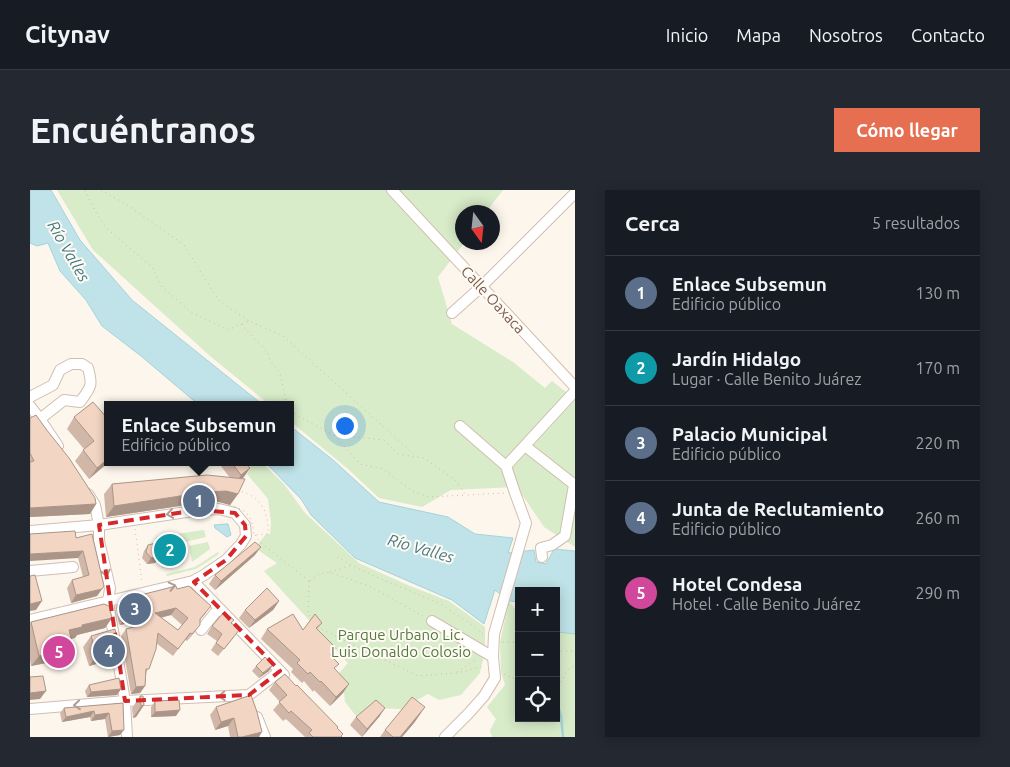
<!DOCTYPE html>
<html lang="es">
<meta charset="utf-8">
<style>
body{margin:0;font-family:Ubuntu,sans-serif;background:#242831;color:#f1f3f6}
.controls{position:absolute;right:15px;bottom:15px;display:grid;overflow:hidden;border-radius:0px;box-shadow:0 2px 12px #0003}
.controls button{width:45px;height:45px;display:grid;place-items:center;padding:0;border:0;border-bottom:1px solid #363941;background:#171b24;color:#f1f3f6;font:25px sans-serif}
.compass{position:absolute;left:425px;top:15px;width:45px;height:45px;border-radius:50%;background:#171b24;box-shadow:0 2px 12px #0003;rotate:165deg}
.you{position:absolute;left:314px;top:235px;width:18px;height:18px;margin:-12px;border:4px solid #fff;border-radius:50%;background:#1a73e8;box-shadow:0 0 0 8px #1a73e833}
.badge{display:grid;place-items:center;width:32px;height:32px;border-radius:50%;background:#e76f51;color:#fff;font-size:16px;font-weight:700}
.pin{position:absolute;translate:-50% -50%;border:2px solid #fff;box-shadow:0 1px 5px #0006}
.popup{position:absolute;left:74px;top:211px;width:190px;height:65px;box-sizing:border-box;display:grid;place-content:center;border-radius:0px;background:#171b24;filter:drop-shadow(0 1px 4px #0005);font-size:16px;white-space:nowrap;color:#9ea1a6}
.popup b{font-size:19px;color:#f1f3f6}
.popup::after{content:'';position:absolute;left:50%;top:100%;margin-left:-10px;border:10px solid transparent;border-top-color:#171b24}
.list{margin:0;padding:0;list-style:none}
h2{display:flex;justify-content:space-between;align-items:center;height:65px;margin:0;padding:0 20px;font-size:21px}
h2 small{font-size:16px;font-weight:400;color:#9ea1a6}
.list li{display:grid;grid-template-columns:32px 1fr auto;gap:15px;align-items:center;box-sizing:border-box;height:75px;padding:0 20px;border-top:1px solid #363941}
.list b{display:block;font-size:19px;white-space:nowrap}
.list p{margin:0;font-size:16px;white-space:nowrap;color:#9ea1a6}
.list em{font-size:16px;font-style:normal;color:#9ea1a6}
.icon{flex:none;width:28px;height:28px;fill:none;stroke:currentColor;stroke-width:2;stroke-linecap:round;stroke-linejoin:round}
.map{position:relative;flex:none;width:545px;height:547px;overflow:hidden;border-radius:0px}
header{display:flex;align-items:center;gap:30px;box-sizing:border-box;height:70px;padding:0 25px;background:#171b24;border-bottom:1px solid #363941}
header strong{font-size:24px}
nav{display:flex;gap:28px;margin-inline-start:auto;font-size:18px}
.intro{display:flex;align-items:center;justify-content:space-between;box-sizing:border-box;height:120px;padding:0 30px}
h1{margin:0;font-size:35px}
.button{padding:12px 22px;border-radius:0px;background:#e76f51;color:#fff;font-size:18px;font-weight:700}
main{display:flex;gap:30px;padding:0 30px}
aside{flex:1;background:#171b24;border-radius:0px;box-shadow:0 2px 12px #0003}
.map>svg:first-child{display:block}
.green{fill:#d8ecc9}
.water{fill:#bfe3e8;stroke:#a5d3da}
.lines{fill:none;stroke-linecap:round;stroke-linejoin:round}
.stream{stroke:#a5d3da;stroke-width:2.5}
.minor-casing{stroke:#d1beb0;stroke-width:12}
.path{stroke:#d9b8a5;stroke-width:1;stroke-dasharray:1 4;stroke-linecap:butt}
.minor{stroke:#fff;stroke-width:10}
.path-bridge{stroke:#d9b8a5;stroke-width:1;stroke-dasharray:1 4;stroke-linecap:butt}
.wall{fill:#d1b7a8;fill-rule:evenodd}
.shaded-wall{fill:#aa9588}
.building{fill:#f3d5c3;stroke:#aa9588;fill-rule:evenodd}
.oneway{stroke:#af9d94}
.marked{fill:none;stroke:#d62828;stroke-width:4;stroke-dasharray:10 6;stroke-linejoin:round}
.labels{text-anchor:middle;stroke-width:4;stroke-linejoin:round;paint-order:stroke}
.street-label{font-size:15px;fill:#7a5c4d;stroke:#fffaf3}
.park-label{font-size:15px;fill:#537a41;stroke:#fffaf3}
.water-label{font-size:16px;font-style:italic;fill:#437c86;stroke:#fffaf3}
</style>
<header>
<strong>Citynav</strong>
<nav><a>Inicio</a><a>Mapa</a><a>Nosotros</a><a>Contacto</a></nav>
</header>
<div class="intro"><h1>Encuéntranos</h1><a class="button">Cómo llegar</a></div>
<main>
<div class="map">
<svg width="545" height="547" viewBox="0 0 545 547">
<rect width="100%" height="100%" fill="#fdf6ec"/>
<path class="green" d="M27,0H473L456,22H432V52L434,53L408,87L422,134L483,172L515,198L522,191L545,209V357L514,337L487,297L421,300L392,317L349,308L318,279L260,231V215H240L180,166L63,60Z
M223,272H231L254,294L275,323L329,373L380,396L419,411L455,437V463L451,477L450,483L431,505L409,510L398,504L371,519L340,518L327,527L315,512L314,503L302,491L318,473L234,381L247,373L225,358L236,344H240L241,333L238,309L217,284Z
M174,340L176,347L134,357L126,351V347Z
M178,352L180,359L162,372L159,356Z
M188,362L189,364L166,379L137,386L136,384L165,377Z
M152,363L154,373L132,378L130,370Z
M479,411L489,424V528H526V491L527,490L526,486V442L545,444V547H462L460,540L466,529L457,517L475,495L471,482L470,452Z"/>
<path class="water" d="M0,0H21L50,50L102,110L233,215H169L111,166L72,136L56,110L30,81L18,53L7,56L0,53Z
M260,236L303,270L349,312L418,327L445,344L483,348L478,363L504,360L506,372L516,374L524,359L545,361V444L527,442L529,460L526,469V401H489V412L479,411L465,400L454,434L422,410L325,368L281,325L271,309L235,272H260Z
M195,334H198L201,345L197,347L185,338L184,335Z"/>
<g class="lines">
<path class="stream" d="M526,509L531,526L533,547"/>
<g class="minor-casing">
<path id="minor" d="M362,0L545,197
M422,123L451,97L545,3
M0,207L23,195L30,180L41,174H52L58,178C63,196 61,197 50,212L34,210L10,229
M0,216L10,229L28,256
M495,256L545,295
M476,276L545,201
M58,304L65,315L69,335V351L80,398L78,412L95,511L97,547
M0,341L69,335L170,320L189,319L205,323L215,335L216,346L211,354L196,370L174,385L163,391L0,430
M512,367L511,358L522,355L535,346L544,295
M0,381L43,377
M163,391L254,485
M402,431L463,467
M171,440L189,418
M0,519L95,511L219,505L250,481
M227,527L235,547
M415,547L439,523L454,506L465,488L463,467L464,444L496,333L485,303L476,276L430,236"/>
</g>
<path class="path" d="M55,0L63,17L75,37L122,77L132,97L161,122L198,140L211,134L238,163L240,171L250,183L257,215
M71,0L99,16L154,55L189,111L219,131
M212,134L219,131L253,146L386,266
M260,221L279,232L304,245L354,250L368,264L394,268L425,290L436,305L475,303
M304,245L330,274L353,279L382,301L399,307L436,305
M207,300C230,306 239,320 238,344L224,345C222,327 218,320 200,315Z
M105,339L109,368
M225,345L230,352L279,391
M307,367L321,375L351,389L409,413L441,434L454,445
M109,369L112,393
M300,382L320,376
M279,391L278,424L283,429
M280,391L289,384L299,382L339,396L393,426
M289,435L293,440L388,486L427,483L451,477L454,478
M473,452H489
M526,461H545
M427,482L447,469
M474,484L489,491
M526,494L530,493L539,478L545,475"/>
<use href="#minor" class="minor"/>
<path class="path-bridge" d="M213,336L222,334"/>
</g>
<path class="wall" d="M63,212L78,272L59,289L45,271L54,259L37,239L44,227Z
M0,228L66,314L60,324L0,327Z
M188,272H215L214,287L211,289L208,304L200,315L189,312L170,313L76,327L74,304L82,294L200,288Z
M46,348L74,396L67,406L41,413L37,398L42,390L53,387L48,368Z
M118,355L129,367L125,373L117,374L112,368L114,361Z
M225,365L185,400L179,394L185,385Z
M147,399L176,423L170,430L165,442L157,451L155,450L143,466L126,453L116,484L115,496L110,503L101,504L91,446L96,439L108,436L107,431L90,435L89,434L86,417L91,410ZM141,425L152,435L148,440L131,428Z
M249,411L243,420L219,438L209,428L215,420Z
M82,428L75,438L47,445L45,448L40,449L44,462L36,473L27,475L26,471L1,476L0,470V433L1,432Z
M202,433L204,447L188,466L181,460L187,451L177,444L182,436Z
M292,433L287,439L301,466L313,503L300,516L284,500L283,502L274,491L272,493L261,482L263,479L231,449L237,439L273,440Z
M61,446L81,470L59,476L53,457Z
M226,476L239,481L229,488L222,481Z
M245,492L266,496L307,539L312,547H275L256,529L253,531L243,520L250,512L239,500Z
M59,495L91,499L87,505L57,507L55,501Z
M221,505L229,547H200L198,536L185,540L180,525L186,517Z
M110,506L114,515L106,527L103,528L102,518Z
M125,511L146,526L121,527V517Z
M93,513L90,545L78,547L75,529L61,531L60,527L32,532L30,523L34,518Z
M395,517L384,533L372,547H350L355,540Z
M355,518L349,527L332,547L320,535L326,527Z"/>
<path class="shaded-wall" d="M78,269V272H79L59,289L67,278Z
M220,278L214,287L205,294L211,285Z
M196,301L208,304L200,315L189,312L170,313L76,327L84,316L177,302Z
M66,314L60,324L0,327V318Z
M231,357L225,365L185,400L191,391Z
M53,361L48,368L0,371V364Z
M129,367L125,373L117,374L121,368Z
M72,399L67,406L41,413L46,405Z
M12,411L6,420L0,421V414Z
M249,411L243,420L219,438L225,430Z
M146,418L141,425L120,430L125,423Z
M112,424L107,431L90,435L95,428Z
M82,428L75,438L47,445L45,448L31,451L39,440L52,435Z
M89,459L81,470L59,476L67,465Z
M33,460L26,471L1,476L9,466Z
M44,462L36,473L27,475L34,464Z
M243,475L239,481L229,488L233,483Z
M319,494L313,503L300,516L306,507Z
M115,496L110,503L101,504L106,497Z
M91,499L87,505L57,507L61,502Z
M16,501L10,509L0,510V503Z
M114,515L106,527L103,528L111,516Z
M395,517L384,533L372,547H370Z
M355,518L349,527L332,547L337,539Z
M150,520L146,526L121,527L125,522Z
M64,521L60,527L32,532L36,527Z
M79,523L75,529L61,531L65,525Z
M204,528L198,536L185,540L191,532Z
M94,540L90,545L78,547L82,541Z
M232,542L229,547H212Z"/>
<path class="building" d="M63,212L78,229V269L67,278L53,260L64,251L44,227Z
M6,225L16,239L39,268L65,308L66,314L0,318V272L4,271L0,263V228Z
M201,272H215L220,278L211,285Z
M177,285L215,289L208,304L196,301L177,302L84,316L82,294Z
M45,341L46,348L62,344L74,396L72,399L46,405L42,390L59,385L53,361L0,364V344Z
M225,352L231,357L191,391L185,385Z
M126,353L131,359L129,367L121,368L116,362L118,355Z
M5,385L12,411L0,414V386Z
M146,396L147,399L159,396L181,416L170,429V435L162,444L160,443L148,459L128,443L126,459L119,479H116L115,496L106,497L96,439L114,434L112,424L95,428L94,427L91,410ZM146,418L158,428L148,440L125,423Z
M237,398L249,411L225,430L215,420Z
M74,414L79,416L82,428L52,435V437L39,440L44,462L34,464L33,460L9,466L1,432Z
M194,422L204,430L201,433L210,439L194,459L186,453L192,444L182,436Z
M263,424L273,440L285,424L292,433L286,438L306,458L300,465L309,474L304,478L319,494L306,507L291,491L290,492L280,482L278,484L267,473L270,470L237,439Z
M85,439L89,459L67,465L61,446Z
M235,467L243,475L233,483L226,476Z
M255,484L266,496L267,495L308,537L307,538L313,544L311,546L312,547H283L279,543L282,540L261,521L259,523L249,512L257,505L245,492Z
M13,486L16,501L0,503V487Z
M89,488L91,499L61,502L59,495Z
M221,505L227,522L232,542L212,547H208L204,528L191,532L186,517Z
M110,506H113L114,515L111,516Z
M382,507L395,517L370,547H363L355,540Z
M149,510L150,520L125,522V511Z
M346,510L355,518L337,539L326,527Z
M93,513L94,540L82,541L79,523L65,525L64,521L36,527L34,518Z"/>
<defs><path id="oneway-chevron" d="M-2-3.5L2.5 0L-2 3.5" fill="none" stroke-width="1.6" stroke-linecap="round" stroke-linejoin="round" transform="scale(1.25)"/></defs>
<g class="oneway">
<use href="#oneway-chevron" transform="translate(140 324) rotate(172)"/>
<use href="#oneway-chevron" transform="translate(76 383) rotate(77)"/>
<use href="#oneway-chevron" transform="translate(142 396) rotate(-13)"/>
<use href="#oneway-chevron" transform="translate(192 506) rotate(177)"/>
<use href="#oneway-chevron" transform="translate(47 515) rotate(175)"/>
</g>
<path class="marked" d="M168,320L205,323L215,335L216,346L196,370L164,392L250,481L219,505L95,511L69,335Z"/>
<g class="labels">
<g class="street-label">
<text transform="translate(463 110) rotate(47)" y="5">Calle Oaxaca</text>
</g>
<g class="park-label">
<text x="371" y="450">Parque Urbano Lic.<tspan x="371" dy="17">Luis Donaldo Colosio</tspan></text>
</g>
<g class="water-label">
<text transform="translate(39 61) rotate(60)" y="6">Río Valles</text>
<text transform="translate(391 358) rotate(16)" y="6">Río Valles</text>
</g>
</g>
</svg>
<div class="controls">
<button>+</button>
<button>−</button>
<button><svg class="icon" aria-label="locate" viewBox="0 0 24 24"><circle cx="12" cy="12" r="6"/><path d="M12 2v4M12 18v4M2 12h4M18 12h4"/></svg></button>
</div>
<svg class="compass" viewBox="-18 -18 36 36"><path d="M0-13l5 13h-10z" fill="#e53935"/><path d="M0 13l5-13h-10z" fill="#9ea1a6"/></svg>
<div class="you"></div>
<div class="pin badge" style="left:169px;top:311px;background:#5c6f8a">1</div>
<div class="popup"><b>Enlace Subsemun</b>Edificio público</div>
<div class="pin badge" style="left:140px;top:360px;background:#0f9aa8">2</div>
<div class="pin badge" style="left:105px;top:419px;background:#5c6f8a">3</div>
<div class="pin badge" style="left:79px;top:461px;background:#5c6f8a">4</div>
<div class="pin badge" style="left:29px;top:462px;background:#d1479c">5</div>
</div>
<aside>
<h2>Cerca<small>5 resultados</small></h2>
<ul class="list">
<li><span class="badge" style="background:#5c6f8a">1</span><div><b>Enlace Subsemun</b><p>Edificio público</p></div><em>130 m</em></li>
<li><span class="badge" style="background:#0f9aa8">2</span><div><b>Jardín Hidalgo</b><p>Lugar · Calle Benito Juárez</p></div><em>170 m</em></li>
<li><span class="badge" style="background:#5c6f8a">3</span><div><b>Palacio Municipal</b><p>Edificio público</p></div><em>220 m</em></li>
<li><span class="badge" style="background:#5c6f8a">4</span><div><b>Junta de Reclutamiento</b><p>Edificio público</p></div><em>260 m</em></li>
<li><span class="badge" style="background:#d1479c">5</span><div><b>Hotel Condesa</b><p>Hotel · Calle Benito Juárez</p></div><em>290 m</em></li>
</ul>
</aside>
</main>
